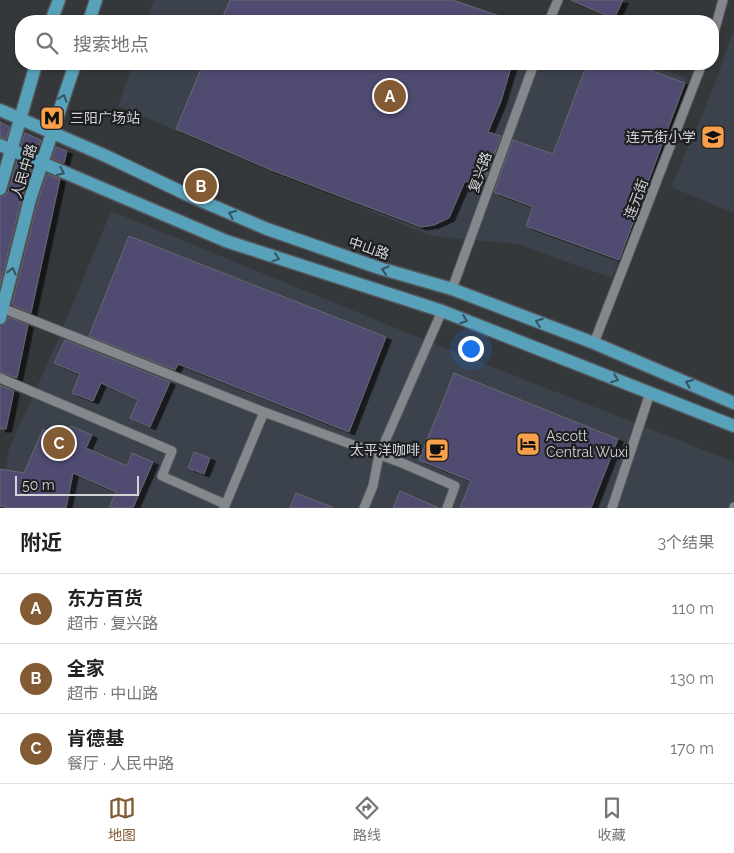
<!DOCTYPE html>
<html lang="zh">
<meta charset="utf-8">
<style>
body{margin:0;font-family:Raleway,"Noto Sans SC",sans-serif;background:#f6f6f6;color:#222}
.scale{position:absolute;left:15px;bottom:12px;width:124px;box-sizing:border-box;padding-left:5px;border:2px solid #d2d4d7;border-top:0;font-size:14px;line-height:18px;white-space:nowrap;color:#d2d4d7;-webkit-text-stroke:4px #1d1f21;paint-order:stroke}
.you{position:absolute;left:470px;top:348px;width:18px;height:18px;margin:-12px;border:4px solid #fff;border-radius:50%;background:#1a73e8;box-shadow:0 0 0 8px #1a73e833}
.badge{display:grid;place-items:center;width:32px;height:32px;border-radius:50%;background:#825b34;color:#fff;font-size:16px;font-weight:700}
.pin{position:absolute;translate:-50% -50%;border:2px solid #fff;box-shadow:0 1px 5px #0006}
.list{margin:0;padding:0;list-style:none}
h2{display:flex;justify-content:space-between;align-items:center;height:65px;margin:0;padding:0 20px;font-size:21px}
h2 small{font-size:16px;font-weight:400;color:#767676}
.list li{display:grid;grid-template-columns:32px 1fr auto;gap:15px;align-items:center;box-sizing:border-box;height:70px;padding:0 20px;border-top:1px solid #e0e0e0}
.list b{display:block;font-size:19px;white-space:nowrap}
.list p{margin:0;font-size:16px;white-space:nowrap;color:#767676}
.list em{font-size:16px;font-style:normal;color:#767676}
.icon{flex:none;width:28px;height:28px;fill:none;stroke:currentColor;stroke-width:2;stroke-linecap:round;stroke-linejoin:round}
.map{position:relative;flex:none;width:734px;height:508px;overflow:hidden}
.search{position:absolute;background:#fff;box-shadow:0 1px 4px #0004;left:15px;right:15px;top:15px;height:55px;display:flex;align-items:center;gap:12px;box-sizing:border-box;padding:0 18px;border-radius:20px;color:#767676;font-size:19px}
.sheet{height:275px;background:#fff}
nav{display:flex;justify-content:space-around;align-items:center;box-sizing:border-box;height:70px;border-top:1px solid #e0e0e0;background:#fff;font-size:14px;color:#767676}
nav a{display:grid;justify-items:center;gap:2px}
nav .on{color:#825b34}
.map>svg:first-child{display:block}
.built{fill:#3b424b}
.building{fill:#4f4b71;stroke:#68676d;filter:url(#shadow)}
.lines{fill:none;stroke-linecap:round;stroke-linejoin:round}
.minor-casing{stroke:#535558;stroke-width:11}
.major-casing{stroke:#535558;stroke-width:15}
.minor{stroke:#84878c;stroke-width:9}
.major{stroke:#57a2ba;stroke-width:12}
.oneway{stroke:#34535e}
.labels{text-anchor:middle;stroke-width:4.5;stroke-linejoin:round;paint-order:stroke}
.poi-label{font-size:14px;fill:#d2d4d7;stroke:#1d1f21;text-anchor:start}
.street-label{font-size:14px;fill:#d2d4d7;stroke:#1d1f21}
</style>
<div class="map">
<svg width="734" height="508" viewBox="0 0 734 508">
<defs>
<filter id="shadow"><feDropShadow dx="5.5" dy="3" stdDeviation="0" flood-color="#0009"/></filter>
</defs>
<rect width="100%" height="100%" fill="#35383b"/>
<path class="built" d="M154,0H456L518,21H147Z
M734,29V213L671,187L714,86Z
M133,64H644L687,78L612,278L517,244L431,236L118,106Z
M111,211L442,347L734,462V508H0L9,449L61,333Z"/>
<path class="building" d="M230,0H452L508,19L507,21H221Z
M571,0H623L614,19Z
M203,64H512L501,101L488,132L501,136L482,188L465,181L449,218L434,225L421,227L271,170L176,129Z
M587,64H633L685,83L619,260L526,226L533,207L494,192L513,140L553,154Z
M0,122L10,127L6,139L0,137Z
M25,133L41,140L37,152L21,145Z
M56,147L67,151L64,163L52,158Z
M17,161L32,167L22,197L0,285V197L5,195L8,192Z
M47,174L60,179L31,313L12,305L38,201Z
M129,236L386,337L349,432L178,364L175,370L89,336Z
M9,317L28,325L17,378L0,372V326L5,324Z
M65,340L170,382L150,427L130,418L138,400L101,383L93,401L72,393L80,374L54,363Z
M454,373L618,439L591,508H460L471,481L419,460Z
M0,385L14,391L6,429H0Z
M71,426L92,435L86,448L127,466L132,453L153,462L133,508H109L116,492L73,473L66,508H5L6,506H0V469L24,473L43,429L65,439Z
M194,452L210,458L204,474L188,468Z
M400,491L439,508H393Z
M296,493L332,507V508H290Z"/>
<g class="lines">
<g class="minor-casing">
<path id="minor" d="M549,21L558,0
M713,36L723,0
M452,289L534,64
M2,308L264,412L402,463L455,486L447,508
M594,343L702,64
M0,378L172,451L162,476L225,504
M224,508L264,412
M364,508L373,486L379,455L442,311
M612,508L650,393
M734,508V507"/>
</g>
<g class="major-casing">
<path id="major" d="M51,21L59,0
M89,21L96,0
M0,110L106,156L190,196L267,229L379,268L452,289L594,343L734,403
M0,145L226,241L442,311L734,426
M0,189L36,64
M0,318L30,199L75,64"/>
</g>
<use href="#minor" class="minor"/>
<use href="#major" class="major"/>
</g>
<defs><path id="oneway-chevron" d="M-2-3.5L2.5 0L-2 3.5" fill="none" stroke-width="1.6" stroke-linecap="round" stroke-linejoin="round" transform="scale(1.25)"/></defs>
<g class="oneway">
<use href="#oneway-chevron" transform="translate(63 98) rotate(-72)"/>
<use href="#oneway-chevron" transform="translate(61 172) rotate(24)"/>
<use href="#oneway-chevron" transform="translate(232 214) rotate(-157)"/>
<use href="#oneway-chevron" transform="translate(276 258) rotate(19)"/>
<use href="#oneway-chevron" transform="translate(385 270) rotate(-163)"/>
<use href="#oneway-chevron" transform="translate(12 271) rotate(-76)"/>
<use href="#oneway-chevron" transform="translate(464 320) rotate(21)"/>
<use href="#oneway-chevron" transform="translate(539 322) rotate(-160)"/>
<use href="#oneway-chevron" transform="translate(615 379) rotate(21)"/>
<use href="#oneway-chevron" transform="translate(689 383) rotate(-157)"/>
</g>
<defs>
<g id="metro-square" transform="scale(1.25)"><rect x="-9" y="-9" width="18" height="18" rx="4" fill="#f8a14a" stroke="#1d1f21"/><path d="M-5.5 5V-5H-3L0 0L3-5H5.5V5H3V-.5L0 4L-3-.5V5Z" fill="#111"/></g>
<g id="school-square" transform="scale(1.25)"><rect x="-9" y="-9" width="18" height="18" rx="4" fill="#f8a14a" stroke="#1d1f21"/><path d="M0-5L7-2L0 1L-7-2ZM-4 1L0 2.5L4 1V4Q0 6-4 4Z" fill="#111"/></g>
<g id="hotel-square" transform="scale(1.25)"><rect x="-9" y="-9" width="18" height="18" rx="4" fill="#f8a14a" stroke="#1d1f21"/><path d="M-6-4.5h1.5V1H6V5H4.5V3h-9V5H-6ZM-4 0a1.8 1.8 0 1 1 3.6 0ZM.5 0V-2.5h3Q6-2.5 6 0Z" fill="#111"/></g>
<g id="cafe-square" transform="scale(1.25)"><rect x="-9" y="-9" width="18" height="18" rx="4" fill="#f8a14a" stroke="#1d1f21"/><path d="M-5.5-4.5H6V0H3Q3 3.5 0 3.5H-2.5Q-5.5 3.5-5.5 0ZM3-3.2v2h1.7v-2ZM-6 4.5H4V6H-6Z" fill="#111"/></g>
</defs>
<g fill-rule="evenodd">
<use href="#metro-square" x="52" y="118"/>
<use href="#school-square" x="713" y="137"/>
<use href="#hotel-square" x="528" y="444"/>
<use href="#cafe-square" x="437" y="450"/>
</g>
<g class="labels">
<g class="poi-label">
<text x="70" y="123">三阳广场站</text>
<text x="696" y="142" text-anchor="end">连元街小学</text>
<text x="546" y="441">Ascott<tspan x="546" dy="16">Central Wuxi</tspan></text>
<text x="420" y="455" text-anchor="end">太平洋咖啡</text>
</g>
<g class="street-label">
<text transform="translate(24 171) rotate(-73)" y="5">人民中路</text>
<text transform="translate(480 172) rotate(-70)" y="5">复兴路</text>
<text transform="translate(636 199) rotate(-69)" y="5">连元街</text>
<text transform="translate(369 248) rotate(19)" y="5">中山路</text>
</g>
</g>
</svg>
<div class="scale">50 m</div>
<div class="you"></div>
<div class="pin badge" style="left:390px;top:96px">A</div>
<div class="pin badge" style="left:201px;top:186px">B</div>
<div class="pin badge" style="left:59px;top:443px">C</div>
<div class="search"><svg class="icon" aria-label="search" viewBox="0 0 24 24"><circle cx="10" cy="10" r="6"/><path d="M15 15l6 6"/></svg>搜索地点</div>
</div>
<section class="sheet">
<h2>附近<small>3个结果</small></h2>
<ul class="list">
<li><span class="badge">A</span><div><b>东方百货</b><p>超市 · 复兴路</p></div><em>110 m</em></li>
<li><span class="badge">B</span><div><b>全家</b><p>超市 · 中山路</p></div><em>130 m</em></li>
<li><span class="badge">C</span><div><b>肯德基</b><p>餐厅 · 人民中路</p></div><em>170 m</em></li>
</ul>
</section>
<nav>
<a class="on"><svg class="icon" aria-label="map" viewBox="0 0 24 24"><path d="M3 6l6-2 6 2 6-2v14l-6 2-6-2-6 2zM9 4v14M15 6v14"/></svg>地图</a>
<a><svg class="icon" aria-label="directions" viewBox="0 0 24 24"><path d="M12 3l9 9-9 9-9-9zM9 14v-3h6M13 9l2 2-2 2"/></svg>路线</a>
<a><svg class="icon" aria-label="saved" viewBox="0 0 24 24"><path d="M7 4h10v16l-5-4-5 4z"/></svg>收藏</a>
</nav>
